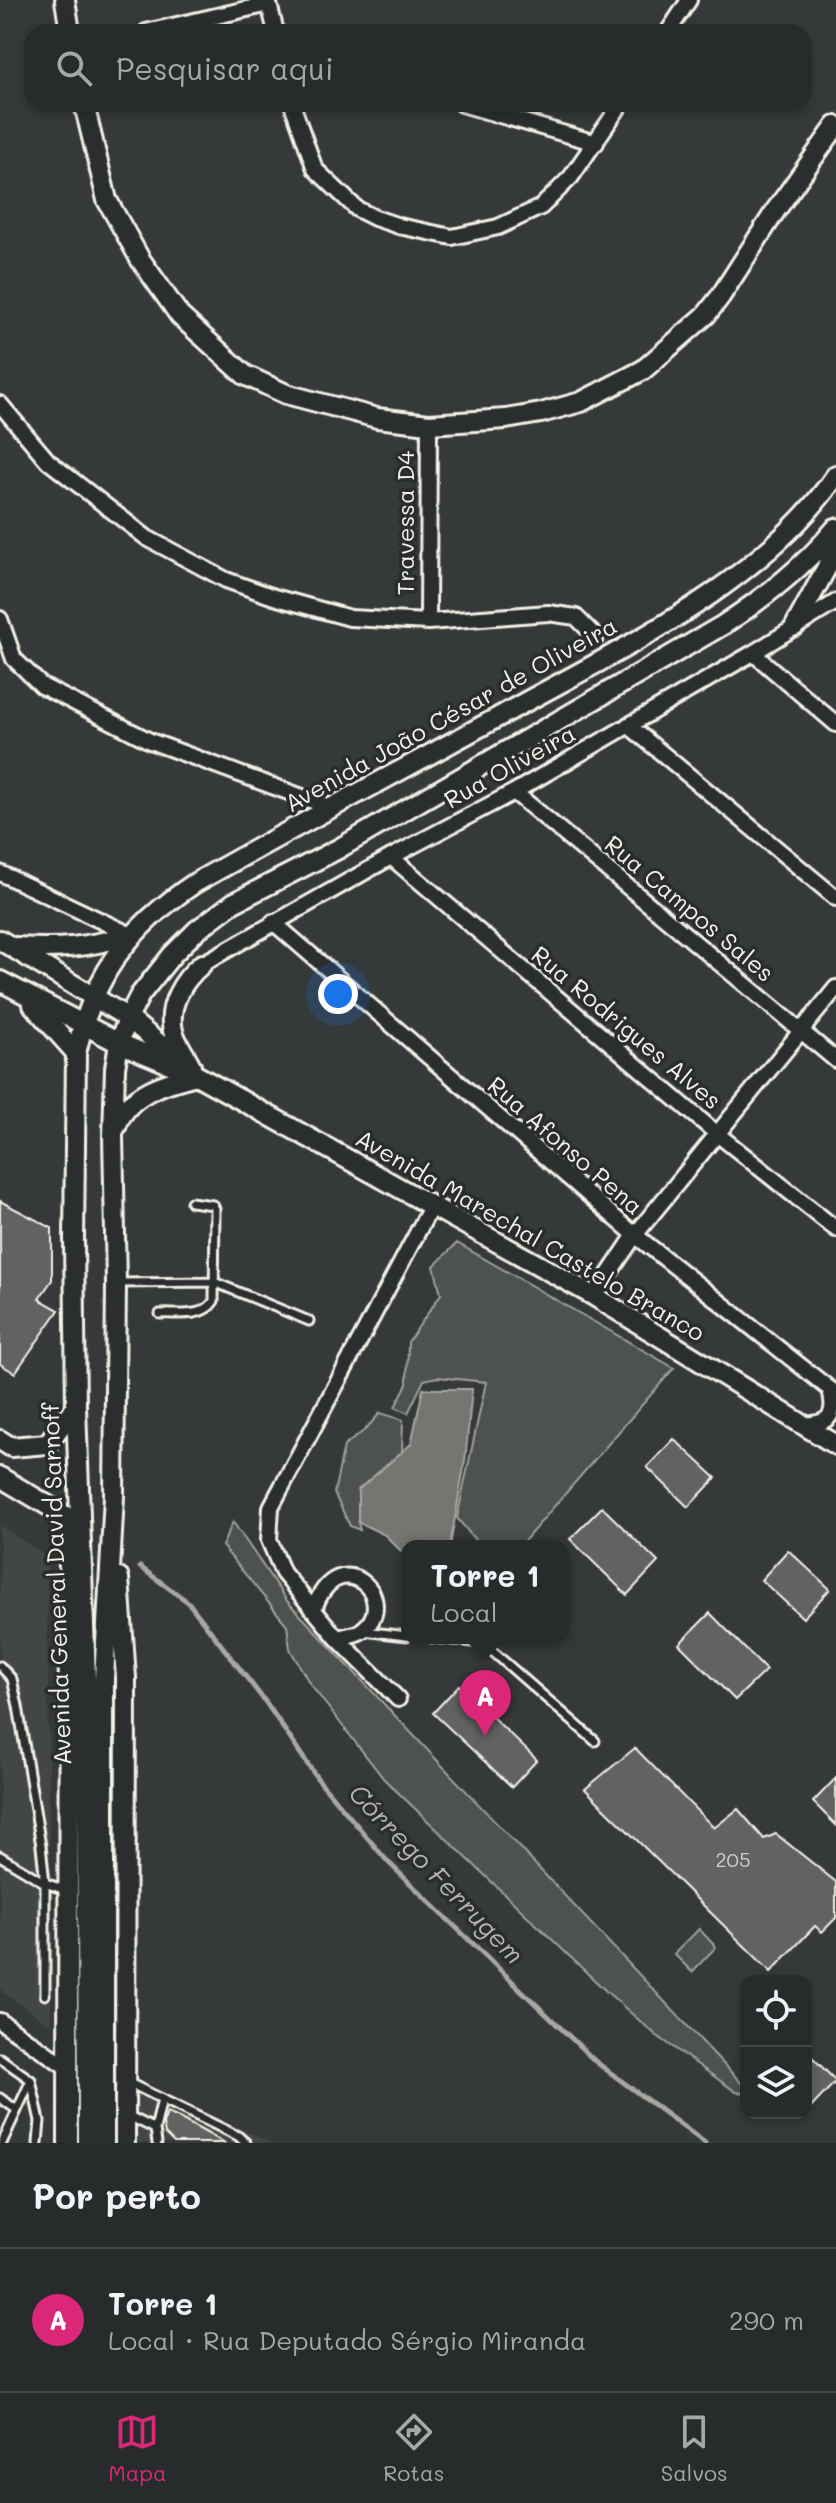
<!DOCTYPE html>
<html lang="pt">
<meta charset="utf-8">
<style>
body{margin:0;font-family:Mali,sans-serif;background:#303333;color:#f1f3f6}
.controls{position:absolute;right:24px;bottom:24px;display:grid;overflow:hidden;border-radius:16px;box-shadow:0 4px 12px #0003}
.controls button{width:72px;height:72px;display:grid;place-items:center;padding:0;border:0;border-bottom:2px solid #444747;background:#282b2b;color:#f1f3f6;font:40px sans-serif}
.you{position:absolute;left:338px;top:994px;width:28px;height:28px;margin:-20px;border:6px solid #fff;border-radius:50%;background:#1a73e8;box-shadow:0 0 0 12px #1a73e833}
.badge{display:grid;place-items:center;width:52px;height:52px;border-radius:50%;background:#db2777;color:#fff;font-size:26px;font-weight:700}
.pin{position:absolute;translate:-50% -66px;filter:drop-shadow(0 2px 4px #0008)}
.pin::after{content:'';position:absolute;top:42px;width:28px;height:24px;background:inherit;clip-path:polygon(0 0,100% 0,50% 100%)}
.popup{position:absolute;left:401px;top:1540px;width:168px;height:104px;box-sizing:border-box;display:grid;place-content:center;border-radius:16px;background:#282b2b;filter:drop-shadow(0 2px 6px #0005);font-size:26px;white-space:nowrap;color:#a5a7a9}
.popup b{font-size:30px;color:#f1f3f6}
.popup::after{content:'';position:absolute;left:50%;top:100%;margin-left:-16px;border:16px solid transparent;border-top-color:#282b2b}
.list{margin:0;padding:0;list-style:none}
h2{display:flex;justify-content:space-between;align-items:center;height:104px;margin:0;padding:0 32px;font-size:34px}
h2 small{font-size:26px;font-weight:400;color:#a5a7a9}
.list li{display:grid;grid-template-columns:52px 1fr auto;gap:24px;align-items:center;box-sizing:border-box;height:144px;padding:0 32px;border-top:2px solid #444747}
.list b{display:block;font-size:30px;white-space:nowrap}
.list p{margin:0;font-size:26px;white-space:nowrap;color:#a5a7a9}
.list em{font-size:26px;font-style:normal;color:#a5a7a9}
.icon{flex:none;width:44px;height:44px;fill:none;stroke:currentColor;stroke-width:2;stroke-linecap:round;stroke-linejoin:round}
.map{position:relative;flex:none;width:836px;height:2143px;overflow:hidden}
.search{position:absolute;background:#282b2b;box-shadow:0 4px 12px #0003;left:24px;right:24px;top:24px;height:88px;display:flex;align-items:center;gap:20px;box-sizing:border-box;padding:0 28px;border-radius:24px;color:#a5a7a9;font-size:30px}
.sheet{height:248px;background:#282b2b}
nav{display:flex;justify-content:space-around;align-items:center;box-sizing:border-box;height:112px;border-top:2px solid #444747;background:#282b2b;font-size:22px;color:#a5a7a9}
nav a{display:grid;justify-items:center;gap:4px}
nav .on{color:#db2777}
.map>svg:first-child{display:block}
.built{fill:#434645}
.green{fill:#4e514f;stroke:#a1a19c;stroke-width:2}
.water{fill:#757572;stroke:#a8a7a1;stroke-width:2}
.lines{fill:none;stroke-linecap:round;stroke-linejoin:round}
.stream{stroke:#a8a7a1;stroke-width:5}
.building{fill:#616362;stroke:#f4f1e8;stroke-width:2}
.lane-casing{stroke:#f4f1e8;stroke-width:13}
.street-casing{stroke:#f4f1e8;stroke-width:20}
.secondary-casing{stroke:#f4f1e8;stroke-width:24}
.lane{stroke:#2a2d2e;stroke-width:7}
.street{stroke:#2a2d2e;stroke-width:14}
.secondary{stroke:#2a2d2e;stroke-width:18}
.labels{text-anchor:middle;stroke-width:7;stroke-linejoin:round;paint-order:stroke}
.number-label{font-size:20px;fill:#cfcec6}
.street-label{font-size:24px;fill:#f4f1e8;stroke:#2a2d2e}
.water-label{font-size:26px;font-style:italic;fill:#b4b3ad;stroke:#2a2d2e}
</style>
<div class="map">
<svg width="836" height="2143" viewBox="0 0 836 2143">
<rect width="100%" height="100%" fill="#363939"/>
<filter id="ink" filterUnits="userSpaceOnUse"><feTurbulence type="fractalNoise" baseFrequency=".0125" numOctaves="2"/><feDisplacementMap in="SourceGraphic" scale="16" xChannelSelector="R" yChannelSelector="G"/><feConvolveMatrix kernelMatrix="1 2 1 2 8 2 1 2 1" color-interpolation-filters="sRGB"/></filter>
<g filter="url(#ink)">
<path class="built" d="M0,1525L47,1557L51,2025L0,1990Z
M138,2081L271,2143H136Z"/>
<path class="green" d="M457,1243L674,1368L520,1546H480L457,1518L486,1382L437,1377L424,1380L408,1413L395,1407L407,1384L408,1342L441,1294L434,1266Z
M380,1413L403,1420L402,1452L358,1490V1522L360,1530L350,1526L334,1493L344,1446L366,1429Z
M233,1522L287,1601L746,2088V2093L736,2092L656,2035L608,1993L384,1779L310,1684L290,1649L287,1625L222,1546Z
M699,1929L716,1947L692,1972L674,1954Z"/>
<path class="water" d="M423,1389H472L465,1461L450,1546H407V1557L385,1535L358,1522V1490L411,1444Z"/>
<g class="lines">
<path class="stream" d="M140,1567L188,1602L267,1704L317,1778L388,1862L596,2062L705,2143"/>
</g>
<path class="building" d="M0,1201L52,1228V1280L39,1299L59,1310L15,1373L0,1364Z
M674,1439L716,1478L688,1507L647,1467Z
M602,1507L658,1562L627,1595L570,1539Z
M788,1550L830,1589L803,1618L761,1580Z
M710,1613L766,1670L735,1700L679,1644Z
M459,1685L537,1760L512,1787L433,1713Z
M635,1748L714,1828L738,1809L764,1839L776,1834L836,1882V1918L822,1932L815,1926L771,1972L585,1789Z
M836,1778V1825L813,1802Z
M806,2051L836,2081L806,2113Z
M167,2113L179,2118L225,2143H174L165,2134L163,2124Z"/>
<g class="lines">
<g class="lane-casing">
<path id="lane" d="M119,1283L214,1282L309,1321
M160,1314C179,1313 203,1318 214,1301L215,1209L213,1205L191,1202
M363,1631L407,1636
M432,1638L483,1643L595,1741
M0,1666L12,1679L18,1706L41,1846L45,1883L68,1891
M0,1856L45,1883V1995
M0,2058L31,2080L2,2143
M31,2080L40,2121L38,2143
M127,2082L238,2136L246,2143
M0,2098L17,2110
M127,2115L155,2129L157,2143
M155,2129L162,2099"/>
</g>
<g class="street-casing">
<path id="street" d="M268,0L276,32
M146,32L269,4
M668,32L689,0
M292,104L315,169L357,209L375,218L399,226L452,237L498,227L541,207L571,177L621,104
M462,104L596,143
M0,404L48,461L147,538L226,580L274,597L350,618L428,622L548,613L576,617L596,637
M0,619L14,659L42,686L150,741L332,808
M428,622L429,424
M753,653L836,724
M628,725L836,898
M514,792L836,1060
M391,857L716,1133L836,1229
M0,873L131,935
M273,922L635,1235L836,1394
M202,964L391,857L514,792L753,653L836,602
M594,1296L635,1235L836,988
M805,1425C832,1423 836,1414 830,1389
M314,1609C339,1538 403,1601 361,1631C355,1635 345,1636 337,1638
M398,1699L337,1638L283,1573L269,1540L271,1507L431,1207
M0,2021L68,2068"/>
</g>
<g class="secondary-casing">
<path id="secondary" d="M65,0L70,32
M84,104L107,200L140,259L180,316L245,375L286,394L377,418L429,424L506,419L541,413L581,402L643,370L706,315L720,297L776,210L836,126
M795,626L827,567L836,532
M0,940L128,1018L182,1063
M16,947C61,950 88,947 131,935
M0,981L119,1043L196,1075L594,1296L836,1445
M33,1005L76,1053
M191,1066C186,1055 176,1043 173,1031C167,1005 183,980 202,964
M116,1127C128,1093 164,1083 196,1075
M0,1440L11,1447L47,1444L76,1407
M0,1477L69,1518
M119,1578L126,1678L125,2143
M68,2143L69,1518
M88,2143L86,1679L76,1407L74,1239L76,1053C94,974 128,928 195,883C303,822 412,765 520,705C629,645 765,580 836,475
M104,2143V1679L114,1496L116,1283L113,1136L115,1068L119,1043L128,1018L140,995L172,955L197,930L233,903L338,849L723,625C765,597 804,567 836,528"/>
</g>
<use href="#lane" class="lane"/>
<use href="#street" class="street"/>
<use href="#secondary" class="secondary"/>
</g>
</g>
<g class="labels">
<g class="number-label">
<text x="733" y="1867">205</text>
</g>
<g class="street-label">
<text transform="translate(406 523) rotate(-90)" y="8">Travessa D4</text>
<text transform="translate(451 715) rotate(-29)" y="8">Avenida João César de Oliveira</text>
<text transform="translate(510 767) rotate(-29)" y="8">Rua Oliveira</text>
<text transform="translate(689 909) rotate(40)" y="8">Rua Campos Sales</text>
<text transform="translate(626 1028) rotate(40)" y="8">Rua Rodrigues Alves</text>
<text transform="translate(565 1146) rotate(41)" y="8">Rua Afonso Pena</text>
<text transform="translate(530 1236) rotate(30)" y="8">Avenida Marechal Castelo Branco</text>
<text transform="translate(57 1584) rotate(-92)" y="8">Avenida General David Sarnoff</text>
</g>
<g class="water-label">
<text transform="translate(436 1874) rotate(46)" y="9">Córrego Ferrugem</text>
</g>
</g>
</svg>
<div class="controls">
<button><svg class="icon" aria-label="locate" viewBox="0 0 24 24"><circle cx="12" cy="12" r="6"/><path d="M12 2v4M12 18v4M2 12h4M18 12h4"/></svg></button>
<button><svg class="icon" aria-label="layers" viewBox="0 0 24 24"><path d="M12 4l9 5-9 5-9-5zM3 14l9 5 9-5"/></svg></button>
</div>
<div class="you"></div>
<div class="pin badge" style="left:485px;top:1736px">A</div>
<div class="popup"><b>Torre 1</b>Local</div>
<div class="search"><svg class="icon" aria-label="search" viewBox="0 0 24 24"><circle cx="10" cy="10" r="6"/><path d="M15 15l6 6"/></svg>Pesquisar aqui</div>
</div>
<section class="sheet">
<h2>Por perto<small></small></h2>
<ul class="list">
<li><span class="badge">A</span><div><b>Torre 1</b><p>Local · Rua Deputado Sérgio Miranda</p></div><em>290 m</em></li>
</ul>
</section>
<nav>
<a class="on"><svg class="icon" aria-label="map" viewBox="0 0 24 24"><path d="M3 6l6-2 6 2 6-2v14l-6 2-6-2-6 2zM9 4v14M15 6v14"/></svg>Mapa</a>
<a><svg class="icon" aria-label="directions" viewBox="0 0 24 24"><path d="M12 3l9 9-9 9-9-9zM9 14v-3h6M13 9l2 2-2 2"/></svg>Rotas</a>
<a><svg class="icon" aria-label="saved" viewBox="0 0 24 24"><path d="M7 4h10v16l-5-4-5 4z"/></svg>Salvos</a>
</nav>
